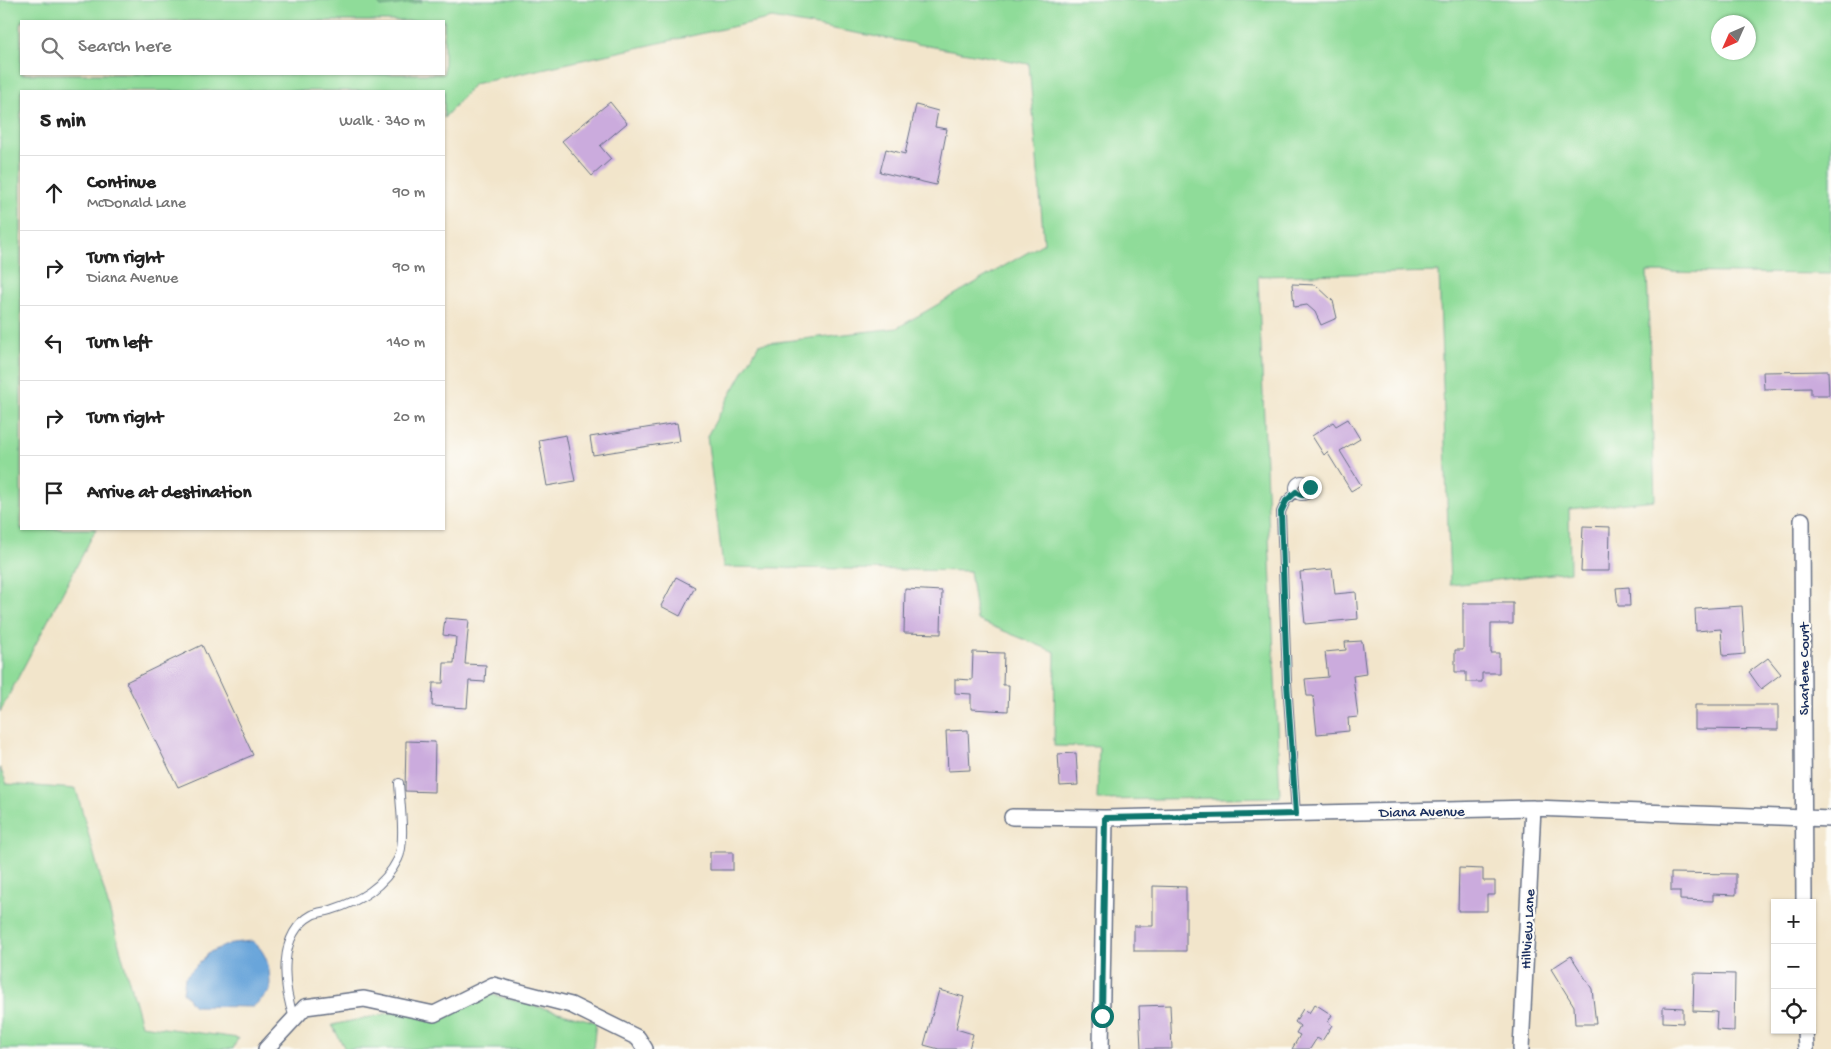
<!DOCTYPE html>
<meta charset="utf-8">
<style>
body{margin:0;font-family:"Gochi Hand",sans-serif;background:#f2f2f2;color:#222}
.controls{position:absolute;right:15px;bottom:15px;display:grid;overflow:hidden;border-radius:0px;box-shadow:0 1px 4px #0004}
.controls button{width:45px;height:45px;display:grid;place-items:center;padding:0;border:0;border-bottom:1px solid #e0e0e0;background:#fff;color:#222;font:25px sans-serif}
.compass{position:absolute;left:1711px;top:15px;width:45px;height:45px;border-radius:50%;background:#fff;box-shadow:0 1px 4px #0004;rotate:225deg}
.stop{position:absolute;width:15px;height:15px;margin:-11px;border:4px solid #0f766e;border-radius:50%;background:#fff}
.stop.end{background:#0f766e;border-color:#fff;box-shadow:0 1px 5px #0008}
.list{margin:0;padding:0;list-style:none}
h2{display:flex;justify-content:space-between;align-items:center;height:65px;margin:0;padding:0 20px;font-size:21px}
h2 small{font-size:16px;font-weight:400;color:#767676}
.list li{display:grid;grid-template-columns:32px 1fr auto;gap:15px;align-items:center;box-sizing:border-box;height:75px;padding:0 20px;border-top:1px solid #e0e0e0}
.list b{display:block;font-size:19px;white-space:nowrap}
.list p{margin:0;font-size:16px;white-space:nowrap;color:#767676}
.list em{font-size:16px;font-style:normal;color:#767676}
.icon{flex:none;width:28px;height:28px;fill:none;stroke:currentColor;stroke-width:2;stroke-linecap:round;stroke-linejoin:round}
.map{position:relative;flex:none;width:1831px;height:1049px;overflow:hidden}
.search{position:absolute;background:#fff;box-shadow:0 1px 4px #0004;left:20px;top:20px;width:425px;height:55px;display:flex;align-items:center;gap:12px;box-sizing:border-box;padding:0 18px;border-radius:0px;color:#767676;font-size:19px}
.panel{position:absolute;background:#fff;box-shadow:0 1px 4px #0004;left:20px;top:90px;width:425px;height:440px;border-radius:0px}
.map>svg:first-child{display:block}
.green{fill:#8fdc99;stroke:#55867c;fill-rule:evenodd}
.forest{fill:#73bc81;stroke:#477670}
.water{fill:#69a5da;stroke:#426a9c}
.building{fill:#cbabdd}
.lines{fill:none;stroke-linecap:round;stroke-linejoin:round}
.service-casing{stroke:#666f84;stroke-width:10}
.minor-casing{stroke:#666f84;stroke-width:18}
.service{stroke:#fff;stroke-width:8}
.minor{stroke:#fff;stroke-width:15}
.route{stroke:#0f766e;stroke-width:6}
.labels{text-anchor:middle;stroke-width:4.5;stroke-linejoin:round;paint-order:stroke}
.street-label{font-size:15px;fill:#1b2f5e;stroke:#fdfcf7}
</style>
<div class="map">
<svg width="1831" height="1049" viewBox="0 0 1831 1049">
<rect width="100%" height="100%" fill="#fdfcf7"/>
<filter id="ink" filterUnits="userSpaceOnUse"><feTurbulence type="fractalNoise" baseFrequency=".02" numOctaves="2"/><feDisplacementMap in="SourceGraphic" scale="10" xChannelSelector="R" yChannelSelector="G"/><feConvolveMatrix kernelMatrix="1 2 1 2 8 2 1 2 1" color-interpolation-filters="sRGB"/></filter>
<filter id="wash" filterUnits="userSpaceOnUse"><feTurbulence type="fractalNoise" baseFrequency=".0096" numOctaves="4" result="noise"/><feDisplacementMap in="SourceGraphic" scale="20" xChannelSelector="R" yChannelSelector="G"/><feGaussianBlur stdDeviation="1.12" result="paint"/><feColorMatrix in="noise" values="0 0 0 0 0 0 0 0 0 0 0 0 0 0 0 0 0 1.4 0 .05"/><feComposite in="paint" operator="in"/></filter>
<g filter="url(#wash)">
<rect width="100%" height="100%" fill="#f2e5cb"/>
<path class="green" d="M0,0H1831V274L1647,272L1655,500L1569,509L1570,572L1450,585L1439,272L1258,276L1280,797L1097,800L1099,747L1054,746L1055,652L977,620L970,571L723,567L707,436L759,344L897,328L1044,243L1029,64L772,18L474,84L444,118V91H21V529H96L0,712ZM21,21H444V74H21ZM1718,22H1748V52H1718Z
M0,768L7,784L76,789L141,1025L238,1038L233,1049H0Z
M486,993L596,1022L593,1049H345L332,1025Z"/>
<path class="forest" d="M376,0H422L421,2L381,7Z"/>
<path class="water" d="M252,941C269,953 270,971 270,991L253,1007L194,1006L183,992L185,977L210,952L232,943Z"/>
<g id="blocks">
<path class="building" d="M610,102L627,123L600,146L611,159L592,176L562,141Z
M916,105L938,111L935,127L947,129L936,185L880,172L886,149L905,154Z
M1292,284L1316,285L1333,301L1337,318L1321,325L1315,312L1307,305L1294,307Z
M1828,371L1829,395H1811V388L1764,389L1763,372Z
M1348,419L1360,439L1340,451L1361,485L1351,491L1327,452L1324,455L1312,436L1333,422L1336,426Z
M677,423L680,441L593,455L590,437Z
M566,435L575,481L547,486L539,440Z
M1583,526L1610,527L1609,571H1581Z
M1332,569L1335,594L1356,592L1358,619L1305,624L1300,572Z
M676,577L695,587L680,616L661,606Z
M1629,587L1630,606H1618L1616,588Z
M905,589L942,591L941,634L904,633Z
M1463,603H1513V624H1491V653H1499V673H1482V682H1466V672H1455V650H1463Z
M1742,606L1745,654L1723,656L1721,629L1696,631L1695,609Z
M445,618L469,620L465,664L486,665L485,682L469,681L467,708L432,706L433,683H443L444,663H454L456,637L443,635Z
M1362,641L1366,674L1353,676L1358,717L1348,718L1349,731L1317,734L1313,696H1307L1305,679L1328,677L1325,652L1346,650L1345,642Z
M202,645L253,755L178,787L126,682Z
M973,652L1004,653L1003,685H1009L1008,711L971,709V694L955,693V679L972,680Z
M1768,658L1781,674L1761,689L1749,672Z
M1695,705H1778V730L1695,729Z
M968,730L970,770L948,771L946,731Z
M406,741L435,742L434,792L405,791Z
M1076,753L1078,785L1060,786L1058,754Z
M710,852H733V870H710Z
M1459,868L1483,869V881H1495V895H1487V911H1458Z
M1671,873L1736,874V895L1713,894V901L1680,900V891H1671Z
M1153,886L1186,887V951H1134V926H1153Z
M1571,956L1592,989L1596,1024H1575L1574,1006L1551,969Z
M1694,973L1735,974L1734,1031L1716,1030L1717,1012L1693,1011Z
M939,990L964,997L956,1029L973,1034L969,1049H939L924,1045Z
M1315,1004L1332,1015L1328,1022L1332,1025L1322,1041L1317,1038L1310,1049H1292L1300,1035L1296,1033L1300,1026L1295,1022L1303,1009L1309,1013Z
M1170,1005L1172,1049H1141L1139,1006Z
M1663,1007L1683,1008V1023L1663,1022Z"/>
</g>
</g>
<g filter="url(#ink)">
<use href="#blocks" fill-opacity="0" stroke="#666f84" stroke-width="1"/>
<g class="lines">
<g class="service-casing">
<path id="service" d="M1294 488a8 8 0 1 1 16 0a8 8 0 1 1-16 0Z
M1296,814L1287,682L1281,512L1286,501L1296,492
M294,1018C283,986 277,934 312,915C318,912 325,912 331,910C360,901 384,887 398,859C406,843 400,802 399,783"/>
</g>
<g class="minor-casing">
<path id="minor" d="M1802,520L1804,903
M1012,817L1105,818L1533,808L1831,819
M1805,1030L1806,1049
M266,1049L305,1007L364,999L434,1014L493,985L571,1005L638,1038L645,1049
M1101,1049L1105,818
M1521,1049L1533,808"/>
</g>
<use href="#service" class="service"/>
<use href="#minor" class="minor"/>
</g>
</g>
<g class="lines" filter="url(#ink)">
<path class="route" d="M1102,1016L1105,818L1296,814L1287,682L1281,512L1286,501L1296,492C1302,498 1309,495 1310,487"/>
</g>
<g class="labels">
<g class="street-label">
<text transform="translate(1803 669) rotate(-90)" y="5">Sharlene Court</text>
<text transform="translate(1422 811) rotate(-1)" y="5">Diana Avenue</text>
<text transform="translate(1527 929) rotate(-87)" y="5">Hillview Lane</text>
</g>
</g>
</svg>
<div class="controls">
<button>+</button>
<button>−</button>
<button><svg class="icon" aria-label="locate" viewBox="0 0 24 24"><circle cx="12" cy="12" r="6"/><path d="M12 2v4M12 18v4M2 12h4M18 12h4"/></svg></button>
</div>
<svg class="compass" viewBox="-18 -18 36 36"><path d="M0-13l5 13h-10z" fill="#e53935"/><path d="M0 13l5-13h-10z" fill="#767676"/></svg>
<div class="stop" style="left:1102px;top:1016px"></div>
<div class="stop end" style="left:1310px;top:487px"></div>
<div class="search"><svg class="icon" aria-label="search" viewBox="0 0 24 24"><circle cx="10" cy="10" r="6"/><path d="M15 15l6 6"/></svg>Search here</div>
<section class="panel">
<h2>5 min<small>Walk · 340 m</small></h2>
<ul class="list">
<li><svg class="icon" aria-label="ahead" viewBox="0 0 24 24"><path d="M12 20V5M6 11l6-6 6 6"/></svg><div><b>Continue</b><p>McDonald Lane</p></div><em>90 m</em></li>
<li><svg class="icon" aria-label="right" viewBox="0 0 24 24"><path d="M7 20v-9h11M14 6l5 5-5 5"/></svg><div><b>Turn right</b><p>Diana Avenue</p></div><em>90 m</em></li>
<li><svg class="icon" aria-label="left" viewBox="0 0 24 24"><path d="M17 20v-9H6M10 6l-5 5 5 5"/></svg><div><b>Turn left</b></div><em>140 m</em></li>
<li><svg class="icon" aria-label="right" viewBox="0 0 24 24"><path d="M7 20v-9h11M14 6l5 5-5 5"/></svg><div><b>Turn right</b></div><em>20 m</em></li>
<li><svg class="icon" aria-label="arrive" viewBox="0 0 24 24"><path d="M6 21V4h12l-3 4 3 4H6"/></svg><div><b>Arrive at destination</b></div></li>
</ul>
</section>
</div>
